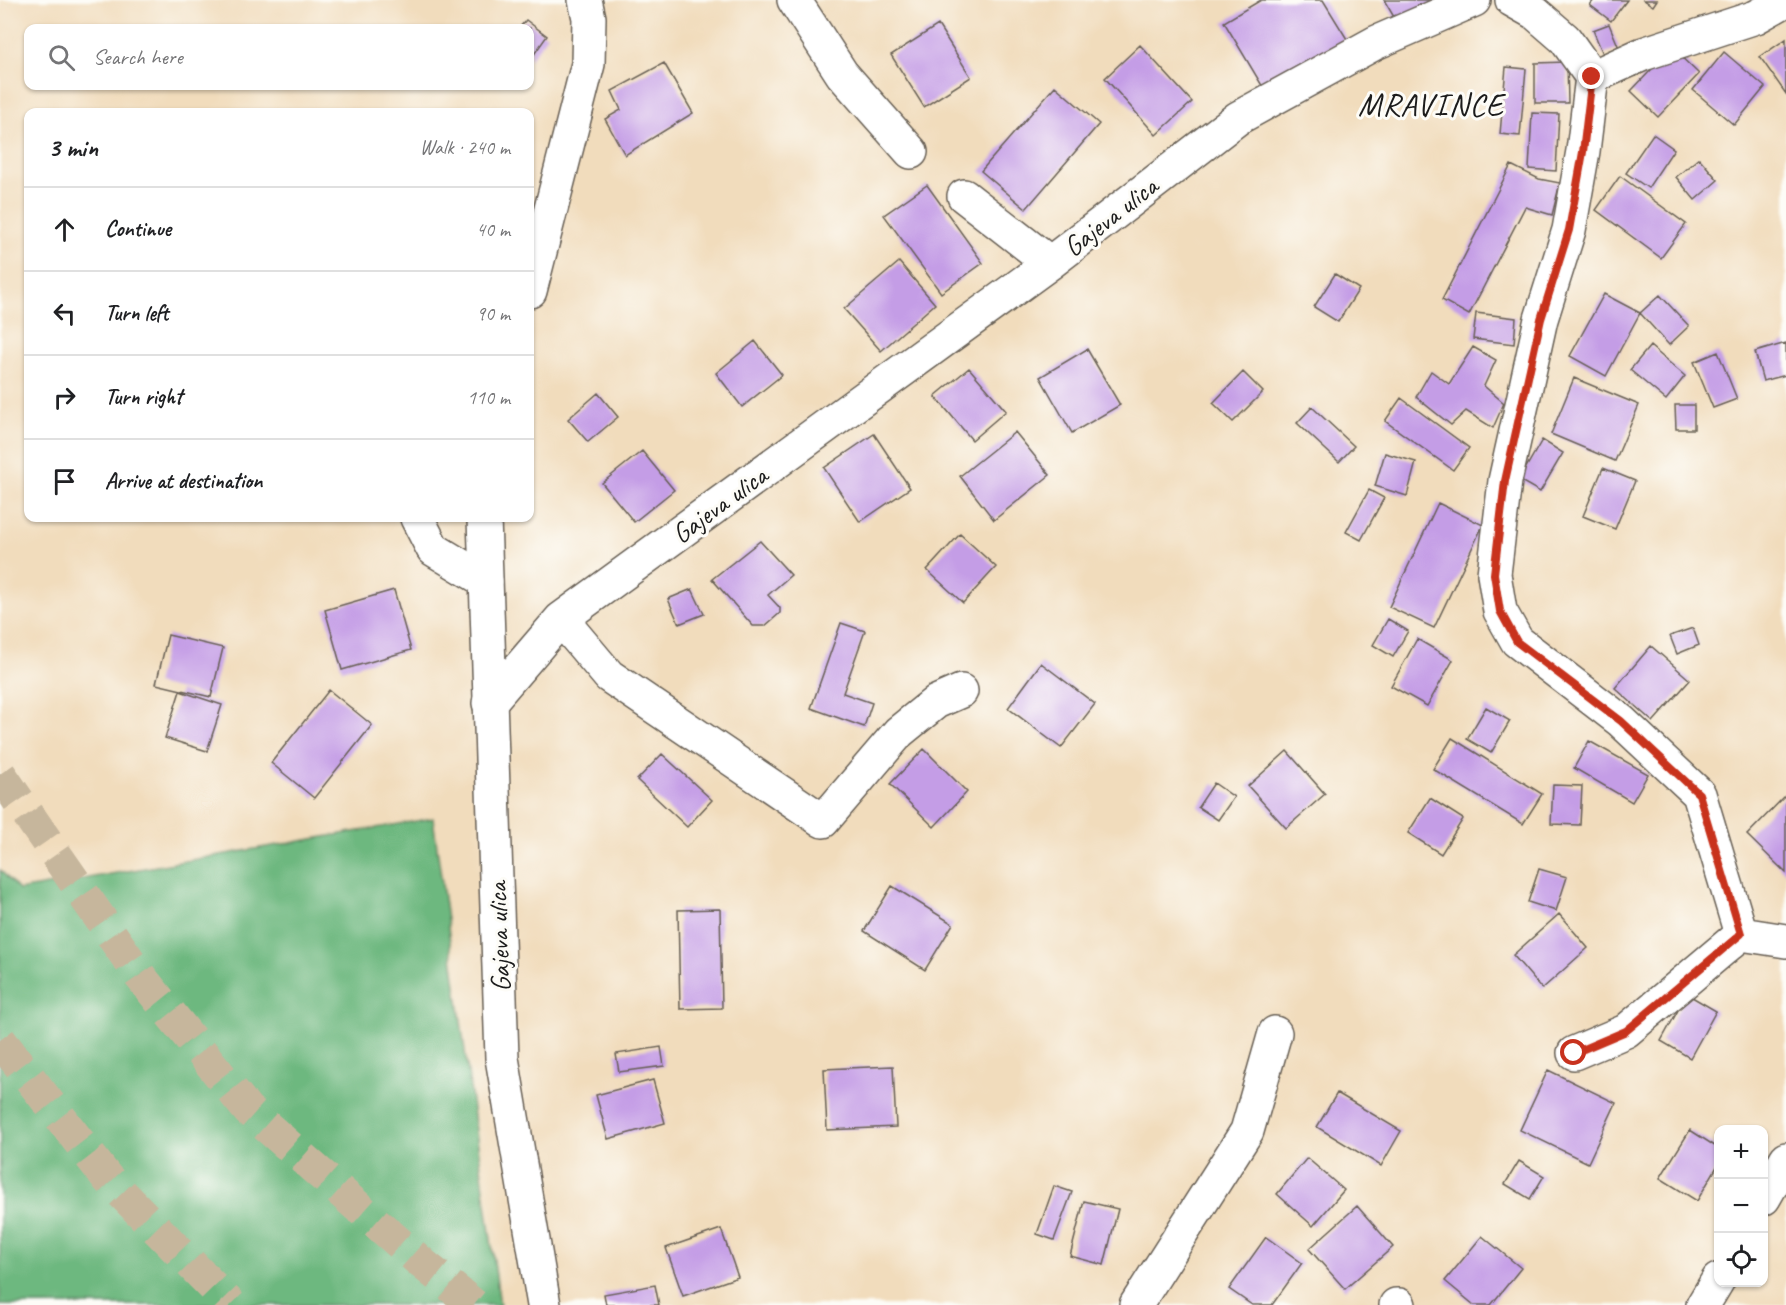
<!DOCTYPE html>
<meta charset="utf-8">
<style>
body{margin:0;font-family:Caveat,sans-serif;background:#f2f2f2;color:#202124}
.controls{position:absolute;right:18px;bottom:18px;display:grid;overflow:hidden;border-radius:12px;box-shadow:0 2px 4px #0004}
.controls button{width:54px;height:54px;display:grid;place-items:center;padding:0;border:0;border-bottom:2px solid #e0e0e0;background:#fff;color:#202124;font:30px sans-serif}
.stop{position:absolute;width:18px;height:18px;margin:-14px;border:4px solid #c8321e;border-radius:50%;background:#fff}
.stop.end{background:#c8321e;border-color:#fff;box-shadow:0 2px 6px #0008}
.list{margin:0;padding:0;list-style:none}
h2{display:flex;justify-content:space-between;align-items:center;height:78px;margin:0;padding:0 24px;font-size:26px}
h2 small{font-size:20px;font-weight:400;color:#757577}
.list li{display:grid;grid-template-columns:39px 1fr auto;gap:18px;align-items:center;box-sizing:border-box;height:84px;padding:0 24px;border-top:2px solid #e0e0e0}
.list b{display:block;font-size:22px;white-space:nowrap}
.list em{font-size:20px;font-style:normal;color:#757577}
.icon{flex:none;width:33px;height:33px;fill:none;stroke:currentColor;stroke-width:2;stroke-linecap:round;stroke-linejoin:round}
.map{position:relative;flex:none;width:1786px;height:1305px;overflow:hidden}
.search{position:absolute;background:#fff;box-shadow:0 2px 4px #0004;left:24px;top:24px;width:510px;height:66px;display:flex;align-items:center;gap:15px;box-sizing:border-box;padding:0 21px;border-radius:12px;color:#757577;font-size:22px}
.panel{position:absolute;background:#fff;box-shadow:0 2px 4px #0004;left:24px;top:108px;width:510px;height:414px;border-radius:12px}
.map>svg:first-child{display:block}
.forest{fill:#6db87f;stroke:#446a4e;stroke-width:1.5}
.building{fill:#c49de6}
.lines{fill:none;stroke-linecap:round;stroke-linejoin:round}
.highway-tunnel{stroke:#c6b69c;stroke-width:33;stroke-dasharray:33 16;stroke-linecap:butt}
.minor-casing{stroke:#675f54;stroke-width:36}
.major-casing{stroke:#675f54;stroke-width:36}
.minor{stroke:#fff;stroke-width:33}
.major{stroke:#fff;stroke-width:33}
.route{stroke:#c8321e;stroke-width:8}
.labels{text-anchor:middle;stroke-width:6;stroke-linejoin:round;paint-order:stroke}
.street-label{font-size:28px;fill:#1c1c1c;stroke:#fdfcf7}
.quarter-label{font-size:32px;letter-spacing:1.5px;fill:#1c1c1c;stroke:#fdfcf7}
</style>
<div class="map">
<svg width="1786" height="1305" viewBox="0 0 1786 1305">
<rect width="100%" height="100%" fill="#fdfcf7"/>
<filter id="ink" filterUnits="userSpaceOnUse"><feTurbulence type="fractalNoise" baseFrequency=".0167" numOctaves="2"/><feDisplacementMap in="SourceGraphic" scale="12" xChannelSelector="R" yChannelSelector="G"/><feConvolveMatrix kernelMatrix="1 2 1 2 8 2 1 2 1" color-interpolation-filters="sRGB"/></filter>
<filter id="wash" filterUnits="userSpaceOnUse"><feTurbulence type="fractalNoise" baseFrequency=".008" numOctaves="4" result="noise"/><feDisplacementMap in="SourceGraphic" scale="24" xChannelSelector="R" yChannelSelector="G"/><feGaussianBlur stdDeviation="1.35" result="paint"/><feColorMatrix in="noise" values="0 0 0 0 0 0 0 0 0 0 0 0 0 0 0 0 0 1.4 0 .05"/><feComposite in="paint" operator="in"/></filter>
<g filter="url(#wash)">
<rect width="100%" height="100%" fill="#f1dcbc"/>
<path class="forest" d="M433,818L500,1305H0V870L19,890Z"/>
<g id="blocks">
<path class="building" d="M1261,0H1323L1347,39L1264,89L1224,22Z
M1384,0H1438L1398,24Z
M1594,0H1627L1611,21L1590,5Z
M1644,0H1657L1653,6Z
M526,20L547,36L530,60V28H519Z
M1609,24L1619,48L1603,54L1593,30Z
M938,25L971,77L924,107L891,55Z
M1786,39V94L1760,57Z
M1140,45L1192,102L1156,135L1105,78Z
M1672,48L1699,74L1658,117L1631,91Z
M1724,52L1765,87L1734,125L1693,90Z
M1567,62L1568,103H1535V63Z
M664,63L693,113L625,155L605,119L621,110L612,91Z
M1506,67L1526,69L1520,136L1500,134Z
M1055,86L1099,124L1026,209L981,171Z
M1532,113L1559,114L1556,171L1529,169Z
M1653,134L1674,149L1648,188L1626,173Z
M1699,158L1718,180L1695,200L1676,177Z
M1511,165L1539,179L1560,183L1552,215L1525,207L1469,315L1442,300Z
M1620,176L1686,224L1661,258L1596,210Z
M927,185L983,263L941,293L884,215Z
M899,262L935,304L881,351L844,309Z
M1335,274L1359,289L1338,322L1314,307Z
M1604,294L1640,313L1660,295L1689,326L1669,345L1640,313L1606,376L1570,356Z
M1476,313L1516,318L1514,344L1473,339Z
M755,341L782,375L742,407L716,373Z
M1786,343V375L1763,381L1755,352Z
M1650,346L1685,376L1666,400L1630,370Z
M1473,347L1496,360L1484,386L1504,403L1493,428L1466,411L1451,425L1416,397L1431,371L1449,384Z
M1087,349L1120,405L1072,433L1040,377Z
M1718,352L1737,399L1713,408L1694,362Z
M969,368L1006,411L972,440L935,396Z
M1243,372L1263,392L1233,422L1213,403Z
M1574,378L1639,405L1615,461L1551,434Z
M598,393L618,417L588,442L568,419Z
M1401,398L1469,448L1453,470L1385,421Z
M1675,405H1694V429H1676Z
M1312,407L1354,446L1339,462L1297,423Z
M1015,432L1050,475L994,520L960,476Z
M874,434L910,488L860,522L824,468Z
M1542,440L1563,453L1540,492L1519,480Z
M642,451L674,490L634,522L602,483Z
M1385,453L1416,462L1407,496L1375,486Z
M1603,468L1635,481L1615,529L1583,516Z
M1369,490L1384,498L1361,540L1346,532Z
M1438,503L1483,525L1434,628L1389,607Z
M960,534L996,567L963,603L927,570Z
M760,541L791,575L768,595L780,608V613L765,626H753L712,579Z
M692,589L704,614L679,624L668,599Z
M394,590L411,650L342,670L325,610Z
M1388,619L1408,631L1393,657L1373,645Z
M841,623L865,631L843,693L872,703L864,727L811,708Z
M1693,628L1699,645L1677,654L1670,636Z
M168,635L223,648L211,697L156,684Z
M1417,639L1453,660L1427,706L1391,686Z
M1651,646L1690,680L1653,722L1615,688Z
M1041,663L1095,704L1061,748L1008,708Z
M329,690L372,725L314,798L271,763Z
M180,691L222,705L207,751L165,738Z
M1486,707L1510,721L1491,753L1467,739Z
M1452,738L1542,794L1523,824L1433,769Z
M1589,741L1648,774L1632,802L1574,768Z
M924,749L967,792L934,827L890,784Z
M1287,751L1325,794L1286,828L1248,786Z
M662,754L712,800L687,827L637,780Z
M1214,783L1234,797L1218,820L1198,807Z
M1553,785L1582,786L1580,825L1551,824Z
M1785,796L1786,797V873L1747,835Z
M1430,798L1463,819L1441,854L1408,833Z
M1539,869L1567,877L1556,911L1528,902Z
M892,886L953,924L925,970L864,931Z
M720,909L722,1008L680,1009L678,910Z
M1559,914L1588,948L1542,989L1513,955Z
M1687,994L1716,1011L1690,1058L1661,1041Z
M661,1047L664,1066L619,1072L616,1054Z
M893,1066L896,1127L827,1130L824,1069Z
M1548,1070L1616,1103L1588,1163L1520,1130Z
M653,1080L665,1123L608,1139L596,1095Z
M1337,1093L1401,1131L1381,1166L1317,1127Z
M1690,1130L1718,1148V1165L1697,1201L1660,1178Z
M1307,1158L1344,1190L1313,1226L1277,1194Z
M1519,1161L1544,1176L1530,1199L1505,1184Z
M1054,1186L1072,1192L1054,1240L1037,1234Z
M1084,1201L1118,1209L1104,1265L1070,1256Z
M1357,1206L1393,1247L1345,1289L1309,1249Z
M721,1229L738,1277L683,1296L666,1248Z
M1482,1236L1521,1268L1491,1305H1474L1445,1281Z
M1266,1237L1302,1263L1272,1305H1252L1229,1289Z
M655,1285L659,1305H606L604,1294Z"/>
</g>
</g>
<g filter="url(#ink)">
<use href="#blocks" fill-opacity="0" stroke="#675f54" stroke-width="1.5"/>
<g class="lines">
<path class="highway-tunnel" d="M0,774L140,976L248,1110L423,1264L474,1305
M0,1040L108,1179L231,1305"/>
<g class="minor-casing">
<path id="minor" d="M794,0L842,74L911,152
M1512,0L1535,13L1565,39L1592,77
M964,196L1050,263
M417,518L433,549L486,581
M561,619L609,676L823,821L899,732L936,702L961,691
M489,703L561,619L1050,263L1238,118L1375,43L1474,0
M1741,934L1786,941
M1574,1053L1626,1031L1741,934L1699,794L1621,721L1517,641L1500,611L1494,574L1505,481L1541,319L1569,230L1583,151L1592,77L1643,54L1756,17L1786,0
M1764,1198L1786,1159
M1136,1305L1247,1131L1275,1033
M1396,1305H1399
M1703,1305L1718,1280"/>
</g>
<g class="major-casing">
<path id="major" d="M530,291L588,64L589,18L585,0
M484,518L502,1058L544,1305"/>
</g>
<use href="#minor" class="minor"/>
<use href="#major" class="major"/>
</g>
</g>
<g class="lines" filter="url(#ink)">
<path class="route" d="M1574,1053L1626,1031L1741,934L1699,794L1621,721L1517,642L1500,611L1494,574L1505,481L1541,319L1569,230L1583,152L1592,77"/>
</g>
<g class="labels">
<g class="street-label">
<text transform="translate(1110 216) rotate(-38)" y="10">Gajeva ulica</text>
<text transform="translate(719 504) rotate(-36)" y="10">Gajeva ulica</text>
<text transform="translate(498 937) rotate(-92)" y="10">Gajeva ulica</text>
</g>
<g class="quarter-label">
<text x="1431" y="115">MRAVINCE</text>
</g>
</g>
</svg>
<div class="controls">
<button>+</button>
<button>−</button>
<button><svg class="icon" aria-label="locate" viewBox="0 0 24 24"><circle cx="12" cy="12" r="6"/><path d="M12 2v4M12 18v4M2 12h4M18 12h4"/></svg></button>
</div>
<div class="stop" style="left:1574px;top:1053px"></div>
<div class="stop end" style="left:1592px;top:77px"></div>
<div class="search"><svg class="icon" aria-label="search" viewBox="0 0 24 24"><circle cx="10" cy="10" r="6"/><path d="M15 15l6 6"/></svg>Search here</div>
<section class="panel">
<h2>3 min<small>Walk · 240 m</small></h2>
<ul class="list">
<li><svg class="icon" aria-label="ahead" viewBox="0 0 24 24"><path d="M12 20V5M6 11l6-6 6 6"/></svg><div><b>Continue</b></div><em>40 m</em></li>
<li><svg class="icon" aria-label="left" viewBox="0 0 24 24"><path d="M17 20v-9H6M10 6l-5 5 5 5"/></svg><div><b>Turn left</b></div><em>90 m</em></li>
<li><svg class="icon" aria-label="right" viewBox="0 0 24 24"><path d="M7 20v-9h11M14 6l5 5-5 5"/></svg><div><b>Turn right</b></div><em>110 m</em></li>
<li><svg class="icon" aria-label="arrive" viewBox="0 0 24 24"><path d="M6 21V4h12l-3 4 3 4H6"/></svg><div><b>Arrive at destination</b></div></li>
</ul>
</section>
</div>
